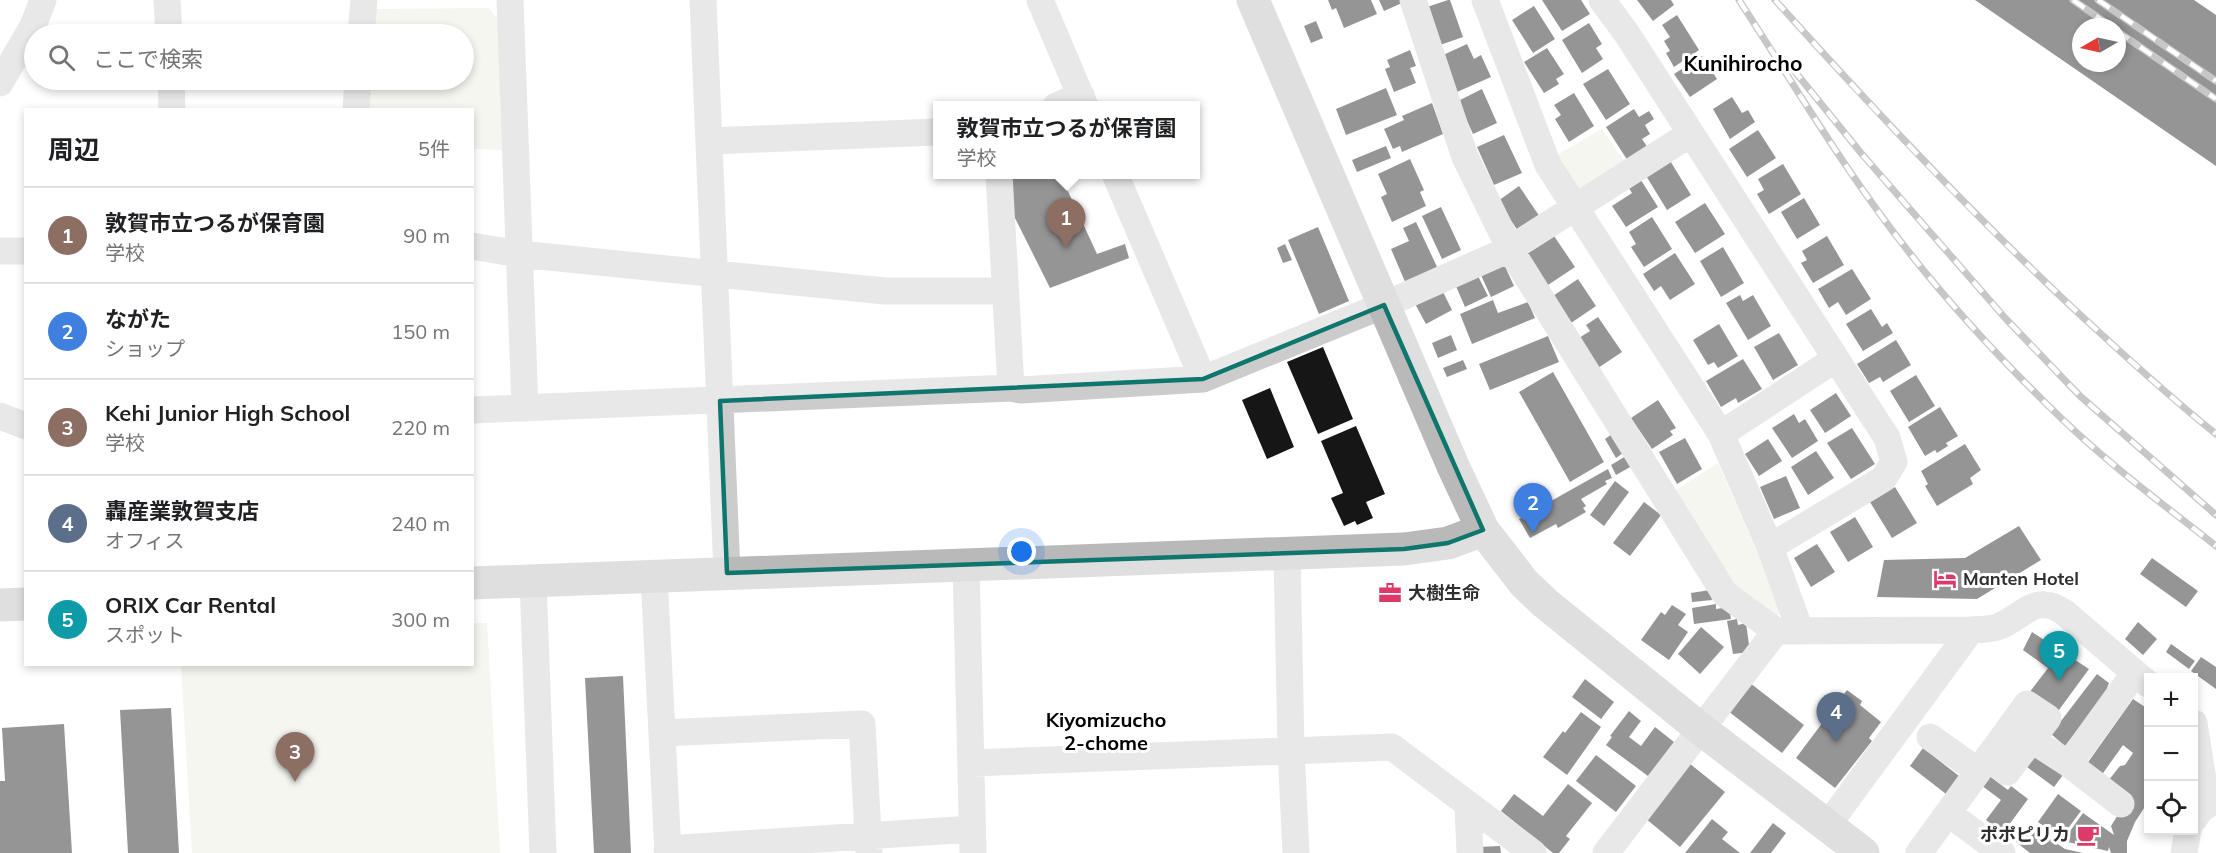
<!DOCTYPE html>
<html lang="ja">
<meta charset="utf-8">
<style>
body{margin:0;font-family:Mulish,"Noto Sans JP",sans-serif;background:#f2f2f2;color:#202124}
.controls{position:absolute;right:18px;bottom:18px;display:grid;overflow:hidden;border-radius:0px;box-shadow:0 3px 9px #0003}
.controls button{width:54px;height:54px;display:grid;place-items:center;padding:0;border:0;border-bottom:2px solid #e0e0e0;background:#fff;color:#202124;font:30px sans-serif}
.compass{position:absolute;left:2072px;top:18px;width:54px;height:54px;border-radius:50%;background:#fff;box-shadow:0 3px 9px #0003;rotate:261deg}
.you{position:absolute;left:1022px;top:552px;width:21px;height:21px;margin:-15px;border:4px solid #fff;border-radius:50%;background:#1a73e8;box-shadow:0 0 0 9px #1a73e833}
.badge{display:grid;place-items:center;width:39px;height:39px;border-radius:50%;background:#d93025;color:#fff;font-size:20px;font-weight:700}
.pin{position:absolute;translate:-50% -50px;filter:drop-shadow(0 2px 3px #0008)}
.pin::after{content:'';position:absolute;top:32px;width:21px;height:18px;background:inherit;clip-path:polygon(0 0,100% 0,50% 100%)}
.popup{position:absolute;left:933px;top:101px;width:267px;height:78px;box-sizing:border-box;display:grid;place-content:center;border-radius:0px;background:#fff;filter:drop-shadow(0 2px 4px #0005);font-size:20px;white-space:nowrap;color:#757577}
.popup b{font-size:22px;color:#202124}
.popup::after{content:'';position:absolute;left:50%;top:100%;margin-left:-12px;border:12px solid transparent;border-top-color:#fff}
.list{margin:0;padding:0;list-style:none}
h2{display:flex;justify-content:space-between;align-items:center;height:78px;margin:0;padding:0 24px;font-size:26px}
h2 small{font-size:20px;font-weight:400;color:#757577}
.list li{display:grid;grid-template-columns:39px 1fr auto;gap:18px;align-items:center;box-sizing:border-box;height:96px;padding:0 24px;border-top:2px solid #e0e0e0}
.list b{display:block;font-size:22px;white-space:nowrap}
.list p{margin:0;font-size:20px;white-space:nowrap;color:#757577}
.list em{font-size:20px;font-style:normal;color:#757577}
.icon{flex:none;width:33px;height:33px;fill:none;stroke:currentColor;stroke-width:2;stroke-linecap:round;stroke-linejoin:round}
.map{position:relative;flex:none;width:2216px;height:853px;overflow:hidden}
.search{position:absolute;background:#fff;box-shadow:0 3px 9px #0003;left:24px;top:24px;width:450px;height:66px;display:flex;align-items:center;gap:15px;box-sizing:border-box;padding:0 21px;border-radius:33px;color:#757577;font-size:22px}
.panel{position:absolute;background:#fff;box-shadow:0 3px 9px #0003;left:24px;top:108px;width:450px;height:558px;border-radius:0px}
.map>svg:first-child{display:block}
.green{fill:#e8ebde}
.building{fill:#161616;fill-rule:evenodd}
.lines{fill:none;stroke-linecap:round;stroke-linejoin:round}
.street{stroke:#ccc;stroke-width:27}
.secondary{stroke:#b9b9b9;stroke-width:33}
.rail-casing{stroke:#848484;stroke-width:7}
.rail{stroke:#fff;stroke-width:4.5;stroke-dasharray:14;stroke-linecap:butt}
.marked{fill:none;stroke:#0f766e;stroke-width:4.5;stroke-linejoin:round}
.labels{text-anchor:middle;stroke-width:6;stroke-linejoin:round;paint-order:stroke}
.poi-label{font-size:18px;font-weight:bold;fill:#2f2f2f;stroke:#fff;text-anchor:start}
.neighbourhood-label{font-size:20px;font-weight:bold;fill:#000;stroke:#fff}
.quarter-label{font-size:21px;font-weight:bold;fill:#000;stroke:#fff}
</style>
<div class="map">
<svg width="2216" height="853" viewBox="0 0 2216 853">
<rect width="100%" height="100%" fill="#fff"/>
<path class="green" d="M488,8L498,19L502,150L473,149L472,110H363L365,80H464V34H368L375,9Z
M1602,129L1626,164L1577,195L1555,156Z
M1718,463L1784,613L1775,616L1731,586L1674,491Z
M473,623H487L500,853H192L181,665L472,664Z"/>
<path class="building" d="M1328,0H1371L1377,14L1344,28L1336,8L1332,10Z
M1379,0H1401L1402,3L1384,11Z
M1448,0H1450L1463,37L1440,45L1427,7Z
M1542,0H1581L1590,14L1562,31Z
M1637,0H1671L1674,5L1653,21Z
M1975,0H2194L2216,15V166ZM2081,27H2117V63H2081Z
M1534,6L1555,39L1533,53L1512,20Z
M1677,15L1699,50L1674,67L1666,53L1670,51L1664,41L1670,37L1662,25Z
M1316,21L1323,38L1311,43L1304,26Z
M1589,23L1602,44L1596,48L1603,59L1582,73L1562,40Z
M1467,44L1474,59L1481,55L1491,77L1457,92L1441,56Z
M1547,48L1564,74L1556,79L1559,84L1544,93L1524,62Z
M1410,50L1416,66L1410,68L1416,83L1394,92L1385,69L1390,67L1387,60Z
M1702,56L1717,79L1690,97L1674,74Z
M1608,69L1630,104L1606,120L1583,84Z
M1386,88L1397,115L1346,135L1336,109Z
M1482,89L1497,123L1473,134L1458,101Z
M1574,93L1594,126L1569,142L1555,119L1561,115L1554,105Z
M1732,97L1742,113L1748,110L1755,122L1730,139L1713,109Z
M1432,103L1443,134L1402,152L1400,146L1393,149L1384,129L1404,120L1402,116Z
M1634,109L1639,117L1649,111L1654,119L1645,125L1650,134L1642,139L1648,148L1628,161L1606,127Z
M1758,130L1776,158L1747,177L1729,149Z
M1504,135L1522,173L1494,185L1477,147Z
M1386,146L1391,158L1357,172L1352,160Z
M1410,159L1424,190L1420,192L1426,206L1392,222L1381,197L1387,194L1378,174Z
M1669,159L1691,195L1667,210L1645,174Z
M1783,164L1801,194L1769,214L1757,194L1764,190L1758,179Z
M1010,174H1060L1097,254L1125,244L1129,258L1050,288L1013,214Z
M1639,177L1658,207L1626,227L1612,206L1632,193L1627,185Z
M1519,186L1540,217L1518,231L1498,201Z
M1804,198L1820,225L1797,239L1781,212Z
M1705,203L1725,234L1695,253L1675,222Z
M1441,207L1461,250L1442,259L1422,216Z
M1652,217L1672,249L1644,267L1631,247L1636,244L1629,232Z
M1416,222L1438,269L1406,284L1391,249L1409,241L1403,228Z
M1318,227L1349,301L1319,314L1288,240Z
M1550,230L1575,267L1548,285L1523,248Z
M1827,236L1844,265L1813,283L1801,263L1807,260L1802,251Z
M1285,244L1292,260L1283,263L1277,248Z
M1723,247L1744,283L1721,297L1700,261Z
M1675,253L1695,284L1670,300L1661,286L1654,291L1643,274Z
M1503,262L1514,286L1491,297L1480,273Z
M1852,269L1871,299L1846,315L1838,302L1829,308L1818,289Z
M1477,274L1488,296L1465,307L1455,284Z
M1578,279L1596,306L1571,323L1553,296Z
M1441,288L1452,310L1426,324L1414,302Z
M1740,295L1743,301L1753,295L1771,326L1748,340L1726,303Z
M1493,300L1498,313L1528,302L1535,318L1472,344L1460,314Z
M1871,309L1882,327L1887,323L1893,333L1863,351L1846,324Z
M1598,317L1622,352L1598,368L1579,338L1590,331L1586,325Z
M1719,324L1738,356L1718,368L1714,362L1708,365L1693,340Z
M1779,333L1798,365L1773,380L1754,347Z
M1451,335L1457,350L1438,358L1432,343Z
M1548,336L1559,362L1490,390L1479,364Z
M1896,340L1911,365L1883,382L1880,377L1869,383L1857,364Z
M1323,347L1353,419L1318,434L1287,362Z
M1743,359L1762,389L1738,403L1736,398L1721,407L1706,381Z
M1463,360L1467,369L1447,377L1443,368Z
M1553,372L1604,462L1570,482L1519,392Z
M1916,375L1935,406L1909,422L1890,391Z
M1270,388L1294,447L1267,459L1242,400Z
M1836,393L1851,416L1825,433L1810,410Z
M1658,400L1676,428L1670,431L1673,435L1652,449L1631,418Z
M1940,407L1958,436L1946,443L1948,446L1937,453L1935,450L1925,456L1908,427Z
M1794,414L1799,423L1805,419L1818,441L1792,458L1772,428Z
M1356,426L1385,494L1366,502L1373,518L1357,525L1355,521L1344,526L1331,498L1343,493L1321,441Z
M1852,428L1875,464L1851,479L1827,443Z
M1612,434L1623,453L1616,458L1605,439Z
M1685,438L1702,469L1677,484L1659,452Z
M1768,439L1782,461L1759,476L1745,454Z
M1965,444L1981,470L1970,478L1973,484L1937,506L1925,486L1928,484L1921,471Z
M1816,451L1834,478L1808,495L1791,467Z
M1626,456L1632,466L1616,475L1611,465Z
M1608,469L1612,478L1605,481L1607,484L1581,499L1586,506L1583,508L1586,512L1558,528L1556,524L1530,538L1519,519Z
M1786,476L1800,508L1774,519L1760,487Z
M1615,481L1629,492L1604,526L1590,515Z
M1895,487L1917,523L1892,538L1870,502Z
M1644,502L1661,515L1630,556L1613,543Z
M1855,517L1873,547L1848,562L1830,532Z
M2019,526L2041,560L1977,599L1877,597L1884,560L1965,558Z
M1817,544L1835,572L1811,587L1794,558Z
M2152,558L2198,591L2186,607L2140,574Z
M1710,590L1712,600L1692,602L1691,593Z
M1716,604V609L1729,607L1731,619L1694,624L1692,608Z
M1672,605L1686,614L1678,625L1688,632L1669,660L1641,640L1661,612L1665,615Z
M1737,619L1738,625L1746,623L1750,652L1733,654L1727,621Z
M2138,622L2157,639L2143,655L2125,639Z
M1701,627L1724,647L1700,674L1678,654Z
M2032,632L2089,669L2056,714L2029,693L2048,668L2023,650Z
M2171,644L2195,661L2189,669L2166,652Z
M2201,657L2216,667V689L2191,671Z
M2097,674L2109,683L2104,696L2065,746L2051,734Z
M623,676L631,853H594L585,678Z
M1585,679L1614,702L1601,719L1572,697Z
M1750,683L1804,725L1782,753L1728,711Z
M1847,690L1862,701L1860,705L1881,722L1869,738L1872,741L1835,788L1796,758Z
M2133,699L2148,709V802L2135,822L2127,841V853H2111L2109,847L2108,851L2063,841L2083,813L2114,835L2111,826L2129,797L2108,781L2120,766L2125,765L2133,753L2123,745L2101,776L2086,765Z
M171,708L179,853H128L120,710Z
M1629,711L1641,721L1629,737L1641,746L1655,727L1674,742L1648,776L1606,745L1612,737L1610,736Z
M1581,712L1601,727L1567,775L1543,757L1563,731L1565,733Z
M64,724L72,853H0V781H5L2,728Z
M1923,748L1959,776L1946,794L1910,766Z
M1596,755L1636,786L1616,812L1576,781Z
M2036,755L2063,775L2054,787L2027,767Z
M1689,763L1725,792L1680,847L1645,818Z
M1988,775L2008,790L2011,786L2028,799L2003,833L1986,820L2001,800L1981,785Z
M1568,784L1592,803L1566,836L1570,839L1559,853H1553L1501,811L1514,794L1543,816Z
M2058,794L2081,811L2060,839L2038,822Z
M1712,819L1728,832L1722,839L1740,853H1685Z
M1773,823L1786,833L1771,853H1750Z
M2037,830L2065,849L2083,853H2030L2016,842L2020,834L2030,837Z
M1500,846L1501,853H1478V847Z"/>
<g class="lines">
<path class="street" d="M167,0L169,34
M510,0L525,408
M703,0L727,573
M1040,0L1085,106
M1413,0L1465,157L1510,249L1725,594L1776,631
M1485,0L1548,165L1721,434L1770,547L1800,630
M1602,0L1627,34L1887,438L1894,462L1883,479L1770,547
M361,34L364,0
M171,80L172,110
M0,83L33,26L43,0
M1056,106L1081,95
M356,110L358,80
M709,141L937,132
M999,174L1011,388
M1115,174L1203,379
M472,246L519,254L885,291H1005
M0,251H26
M472,410L1011,388L1021,390L1203,379L1384,305L1510,249L1690,134
M0,416L26,426
M1721,434L1834,360
M1287,554L1291,750L1296,853
M966,565L973,853
M654,576L668,853
M533,580L543,853
M2194,723L2202,774L2212,802
M662,733L862,724L869,853
M1930,737L1978,771
M2032,740L2069,764L2121,804
M971,763L1392,747L1533,853
M2069,764L2134,674
M1468,806L1470,853
M1948,813L2002,853
M2194,819L2201,809L2216,800
M1827,826L1971,630
M667,849L972,829
M1606,853L1776,631L1971,630C1980,629 1992,630 2000,626C2024,616 2036,592 2065,613L2148,684
M1919,853L2027,704L2048,718L2007,772L1988,757
M2184,853L2188,830"/>
<path class="secondary" d="M1253,0L1453,466L1483,530L1524,583L1545,603L1702,730L1863,853
M472,583L1404,549L1448,543L1483,530
M0,605L26,604"/>
<g class="rail-casing">
<path id="rail" d="M1739,0C1795,86 1848,176 1912,256C1958,314 2009,368 2062,419C2110,465 2164,505 2216,546
M1775,0C1879,116 1985,228 2099,332C2137,367 2176,402 2216,434
M2073,0L2112,27
M2098,0L2216,81
M2117,31L2216,99
M1792,68L1861,153L2006,319L2080,396L2216,515"/>
</g>
<use href="#rail" class="rail"/>
</g>
<path d="M0 0H2216V853H0ZM1384,305L1483,530L1448,543L1404,549L727,573L720,401L1203,379Z" fill="#fff" fill-opacity=".55" fill-rule="evenodd"/>
<path class="marked" d="M1384,305L1483,530L1448,543L1404,549L727,573L720,401L1203,379Z"/>
<defs>
<g id="hotel-bare" transform="scale(1.8)"><path d="M-6-4.5h1.5V1H6V5H4.5V3h-9V5H-6ZM-4 0a1.8 1.8 0 1 1 3.6 0ZM.5 0V-2.5h3Q6-2.5 6 0Z" fill="#dc3b69" stroke="#fff" stroke-width="2.5" paint-order="stroke"/></g>
<g id="office-bare" transform="scale(1.8)"><path d="M-6-3h4V-5.5h4V-3h4V5H-6ZM-1-4.5V-3h2v-1.5ZM-6 0V1H6V0Z" fill="#dc3b69" stroke="#fff" stroke-width="2.5" paint-order="stroke"/></g>
<g id="cafe-bare" transform="scale(1.8)"><path d="M-5.5-4.5H6V0H3Q3 3.5 0 3.5H-2.5Q-5.5 3.5-5.5 0ZM3-3.2v2h1.7v-2ZM-6 4.5H4V6H-6Z" fill="#dc3b69" stroke="#fff" stroke-width="2.5" paint-order="stroke"/></g>
</defs>
<g fill-rule="evenodd">
<use href="#hotel-bare" x="1945" y="579"/>
<use href="#office-bare" x="1390" y="593"/>
<use href="#cafe-bare" x="2088" y="835"/>
</g>
<g class="labels">
<g class="poi-label">
<text x="1963" y="585">Manten Hotel</text>
<text x="1408" y="599">大樹生命</text>
<text x="2070" y="841" text-anchor="end">ポポピリカ</text>
</g>
<g class="neighbourhood-label">
<text x="1106" y="727">Kiyomizucho<tspan x="1106" dy="23">2-chome</tspan></text>
</g>
<g class="quarter-label">
<text x="1743" y="71">Kunihirocho</text>
</g>
</g>
</svg>
<div class="controls">
<button>+</button>
<button>−</button>
<button><svg class="icon" aria-label="locate" viewBox="0 0 24 24"><circle cx="12" cy="12" r="6"/><path d="M12 2v4M12 18v4M2 12h4M18 12h4"/></svg></button>
</div>
<svg class="compass" viewBox="-18 -18 36 36"><path d="M0-13l5 13h-10z" fill="#e53935"/><path d="M0 13l5-13h-10z" fill="#757577"/></svg>
<div class="you"></div>
<div class="pin badge" style="left:1066px;top:248px;background:#8d6e63">1</div>
<div class="popup"><b>敦賀市立つるが保育園</b>学校</div>
<div class="pin badge" style="left:1533px;top:533px;background:#3f7fe0">2</div>
<div class="pin badge" style="left:295px;top:782px;background:#8d6e63">3</div>
<div class="pin badge" style="left:1836px;top:742px;background:#5c6f8a">4</div>
<div class="pin badge" style="left:2059px;top:681px;background:#0f9aa8">5</div>
<div class="search"><svg class="icon" aria-label="search" viewBox="0 0 24 24"><circle cx="10" cy="10" r="6"/><path d="M15 15l6 6"/></svg>ここで検索</div>
<section class="panel">
<h2>周辺<small>5件</small></h2>
<ul class="list">
<li><span class="badge" style="background:#8d6e63">1</span><div><b>敦賀市立つるが保育園</b><p>学校</p></div><em>90 m</em></li>
<li><span class="badge" style="background:#3f7fe0">2</span><div><b>ながた</b><p>ショップ</p></div><em>150 m</em></li>
<li><span class="badge" style="background:#8d6e63">3</span><div><b>Kehi Junior High School</b><p>学校</p></div><em>220 m</em></li>
<li><span class="badge" style="background:#5c6f8a">4</span><div><b>轟産業敦賀支店</b><p>オフィス</p></div><em>240 m</em></li>
<li><span class="badge" style="background:#0f9aa8">5</span><div><b>ORIX Car Rental</b><p>スポット</p></div><em>300 m</em></li>
</ul>
</section>
</div>
